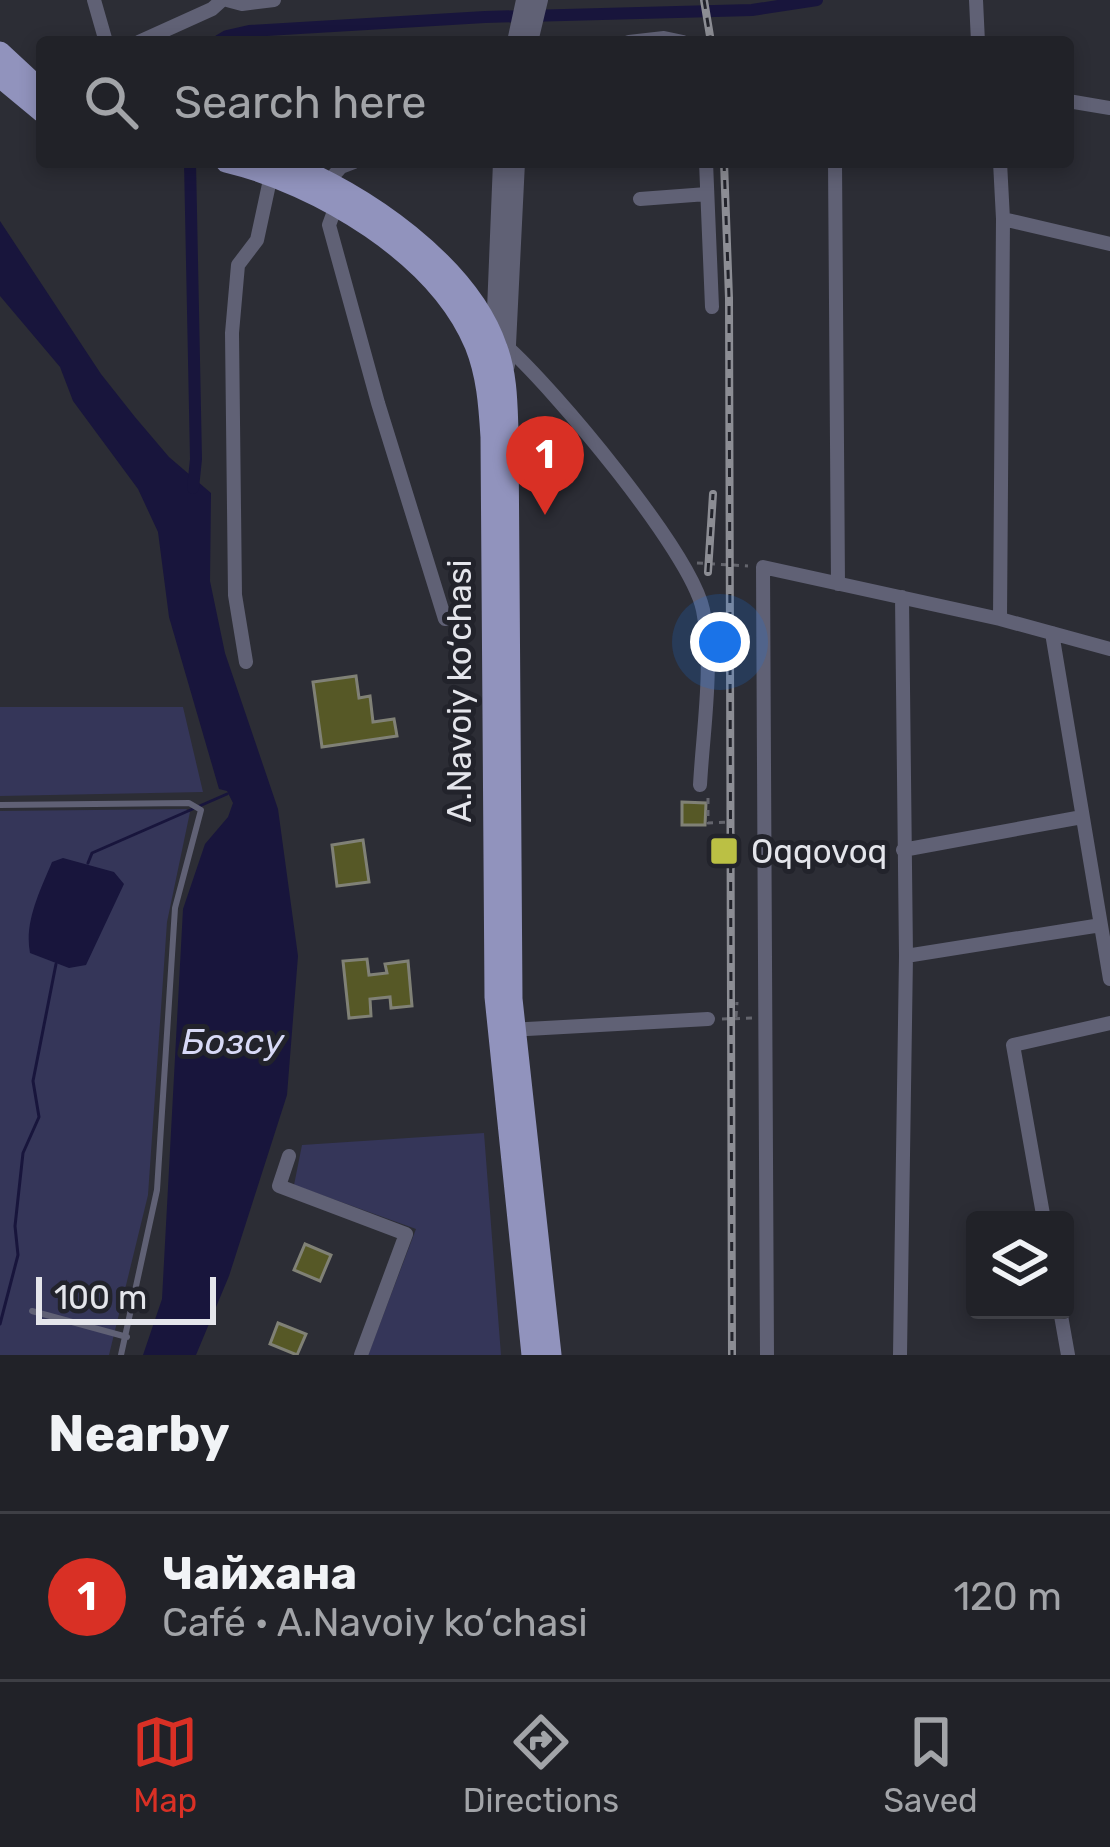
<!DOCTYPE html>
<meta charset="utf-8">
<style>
body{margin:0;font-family:Rubik,sans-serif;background:#292a30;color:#f1f3f6}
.controls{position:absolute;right:36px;bottom:36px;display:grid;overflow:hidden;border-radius:12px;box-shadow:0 6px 18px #0003}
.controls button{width:108px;height:108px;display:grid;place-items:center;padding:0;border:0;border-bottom:3px solid #3e3f45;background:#212228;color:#f1f3f6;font:60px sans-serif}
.scale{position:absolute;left:36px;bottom:30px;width:180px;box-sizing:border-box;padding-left:12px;border:6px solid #e4e5eb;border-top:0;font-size:33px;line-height:42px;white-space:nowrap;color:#e4e5eb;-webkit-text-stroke:9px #22232b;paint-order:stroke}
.you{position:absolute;left:720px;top:642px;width:42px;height:42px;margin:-30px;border:9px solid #fff;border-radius:50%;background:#1a73e8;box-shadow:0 0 0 18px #1a73e833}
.badge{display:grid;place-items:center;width:78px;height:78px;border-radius:50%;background:#d93025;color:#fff;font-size:39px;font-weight:700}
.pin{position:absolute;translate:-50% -99px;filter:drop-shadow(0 3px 6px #0008)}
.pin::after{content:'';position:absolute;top:63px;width:42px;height:36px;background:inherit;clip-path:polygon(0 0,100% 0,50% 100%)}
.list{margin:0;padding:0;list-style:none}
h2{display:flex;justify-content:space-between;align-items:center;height:156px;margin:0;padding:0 48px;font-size:51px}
h2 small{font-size:39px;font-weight:400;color:#a2a4a8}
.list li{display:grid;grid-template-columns:78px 1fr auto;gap:36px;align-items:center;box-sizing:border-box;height:168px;padding:0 48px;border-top:3px solid #3e3f45}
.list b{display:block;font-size:45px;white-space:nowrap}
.list p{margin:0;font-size:39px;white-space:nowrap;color:#a2a4a8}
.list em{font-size:39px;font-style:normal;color:#a2a4a8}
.icon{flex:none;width:66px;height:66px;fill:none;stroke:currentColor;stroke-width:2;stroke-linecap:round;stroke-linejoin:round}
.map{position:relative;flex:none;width:1110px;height:1355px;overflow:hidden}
.search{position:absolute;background:#212228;box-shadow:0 6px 18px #0003;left:36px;right:36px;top:36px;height:132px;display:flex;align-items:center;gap:30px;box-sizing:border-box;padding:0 42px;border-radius:12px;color:#a2a4a8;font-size:45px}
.sheet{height:324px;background:#212228}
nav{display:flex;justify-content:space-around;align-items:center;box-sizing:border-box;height:168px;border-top:3px solid #3e3f45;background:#212228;font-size:33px;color:#a2a4a8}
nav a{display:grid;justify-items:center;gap:6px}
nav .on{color:#d93025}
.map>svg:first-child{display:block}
.green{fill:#353659}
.water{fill:#18153c}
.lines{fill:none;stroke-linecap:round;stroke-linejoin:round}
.stream{stroke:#18153c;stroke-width:3}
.canal{stroke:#18153c;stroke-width:12}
.building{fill:#565826;stroke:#808176;stroke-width:3}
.path{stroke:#64656d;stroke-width:3;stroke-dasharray:6 6;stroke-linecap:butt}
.service{stroke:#606175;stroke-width:6}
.minor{stroke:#606175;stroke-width:14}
.tertiary{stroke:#606175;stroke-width:16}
.primary{stroke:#9193bd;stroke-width:21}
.rail-casing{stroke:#8c8d94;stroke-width:8}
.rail{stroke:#22232b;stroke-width:3;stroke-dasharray:9;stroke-linecap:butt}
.poi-dot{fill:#bbc044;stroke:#22232b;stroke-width:4.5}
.labels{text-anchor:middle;stroke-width:10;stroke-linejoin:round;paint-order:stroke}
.street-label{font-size:33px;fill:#e4e5eb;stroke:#22232b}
.poi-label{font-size:33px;fill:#e4e5eb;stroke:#22232b;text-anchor:start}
.water-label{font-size:36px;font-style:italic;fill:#d8daf7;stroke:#22232b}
</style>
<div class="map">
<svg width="1110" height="1355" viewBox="0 0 1110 1355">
<rect width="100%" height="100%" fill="#2c2d35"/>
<path class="green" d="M0,707H183L203,792L0,796Z
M186,809L190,812L167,922L148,1195L109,1355H0V811Z
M484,1133L501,1355H368L416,1229L294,1185L302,1145Z"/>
<path class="water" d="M0,221L101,374L135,417L169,457L211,493L210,581L225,653L278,809L298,956L287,1095L229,1276L196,1355H143L162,1299L183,909L205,844L228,817L233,803L227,791L219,789L169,617L158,532L138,489L73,401L60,367L0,296Z
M63,858L114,872L124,884L86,965L69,968L30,953C24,922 40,891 52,862Z"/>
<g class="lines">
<path class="stream" d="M88,863L92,853L227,794
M0,1324L18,1255L15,1226L23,1153L39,1117L33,1081L56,964"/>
<path class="canal" d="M217,42L227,36L249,31L485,17L752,10L817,0
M190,162L196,459L193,488"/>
</g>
<path class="building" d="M356,676L359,698L370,696L373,722L394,719L397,736L322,747L313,682Z
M682,802L706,803L705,825H682Z
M363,840L369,882L337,886L332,845Z
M367,959L369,975L387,973L385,964L408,961L412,1006L391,1008L390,997L370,999L371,1016L349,1018L343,961Z
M305,1244L331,1255L320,1281L294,1270Z
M278,1323L306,1334L297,1355L270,1344Z"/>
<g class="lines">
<path class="path" d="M697,563L748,566
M708,798V823L734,822
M736,1017L737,1002
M722,1019L755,1018"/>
<path class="service" d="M0,805L189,803L201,810L175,908L157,1190L121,1355
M32,1311L127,1337"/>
<path class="minor" d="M94,0L106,42
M227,0L242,4L274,0
M976,0L978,42
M139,42L212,9L222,0
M629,42L664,38L683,42
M1068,101L1110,108
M706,162L712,307
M835,162L838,584
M1000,162L1003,219L1000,619
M328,182L341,167L354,162
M640,199L707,194
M336,206L329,225L378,403L445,619
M1003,219L1110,244
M505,345C553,387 691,552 703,610C714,665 703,729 700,785
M1052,633L1110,979
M246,662L235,595L232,333L238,265L257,240L271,175
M903,850L1082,817
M906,956L1101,925
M509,1030L708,1019
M289,1156L279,1186L406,1234L361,1355
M1044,1220L1013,1045L1110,1023
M1060,1310L1068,1355
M767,1355L763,567L1000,619L1110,649
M900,1355L906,956L902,597"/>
<path class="tertiary" d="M515,42L524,0
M530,42L540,0
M494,335L501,162
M507,365L517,162"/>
<path class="primary" d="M0,52L42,91
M0,77L42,112
M226,162C318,184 437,254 475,345C487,375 489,405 491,437L495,997L532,1355
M284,162C363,192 469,265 497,348C507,375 507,403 508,431L512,999L551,1355"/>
<g class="rail-casing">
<path id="rail" d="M704,0L711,42
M724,162L729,298L732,1355
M708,572L713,494"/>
</g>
<use href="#rail" class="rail"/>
</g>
<rect class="poi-dot" x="709" y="836" width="30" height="30" rx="6"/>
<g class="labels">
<g class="street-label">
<text transform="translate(459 691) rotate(-90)" y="12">A.Navoiy ko‘chasi</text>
</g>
<g class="poi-label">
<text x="751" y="863">Oqqovoq</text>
</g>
<g class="water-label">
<text x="233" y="1054">Бозсу</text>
</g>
</g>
</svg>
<div class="controls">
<button><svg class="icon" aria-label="layers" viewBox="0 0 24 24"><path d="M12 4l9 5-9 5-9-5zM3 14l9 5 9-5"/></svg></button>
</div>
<div class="scale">100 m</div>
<div class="you"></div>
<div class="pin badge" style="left:545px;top:515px">1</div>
<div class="search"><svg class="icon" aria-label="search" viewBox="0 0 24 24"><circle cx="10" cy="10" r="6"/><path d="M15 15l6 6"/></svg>Search here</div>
</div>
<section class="sheet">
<h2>Nearby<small></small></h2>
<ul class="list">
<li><span class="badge">1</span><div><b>Чайхана</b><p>Café · A.Navoiy ko‘chasi</p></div><em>120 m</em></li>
</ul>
</section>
<nav>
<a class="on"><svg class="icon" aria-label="map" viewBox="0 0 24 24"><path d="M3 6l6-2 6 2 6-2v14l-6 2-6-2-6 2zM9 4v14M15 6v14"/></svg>Map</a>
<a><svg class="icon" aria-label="directions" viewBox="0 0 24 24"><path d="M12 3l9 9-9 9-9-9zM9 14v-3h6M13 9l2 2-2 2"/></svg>Directions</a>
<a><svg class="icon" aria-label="saved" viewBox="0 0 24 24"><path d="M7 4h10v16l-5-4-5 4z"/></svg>Saved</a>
</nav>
